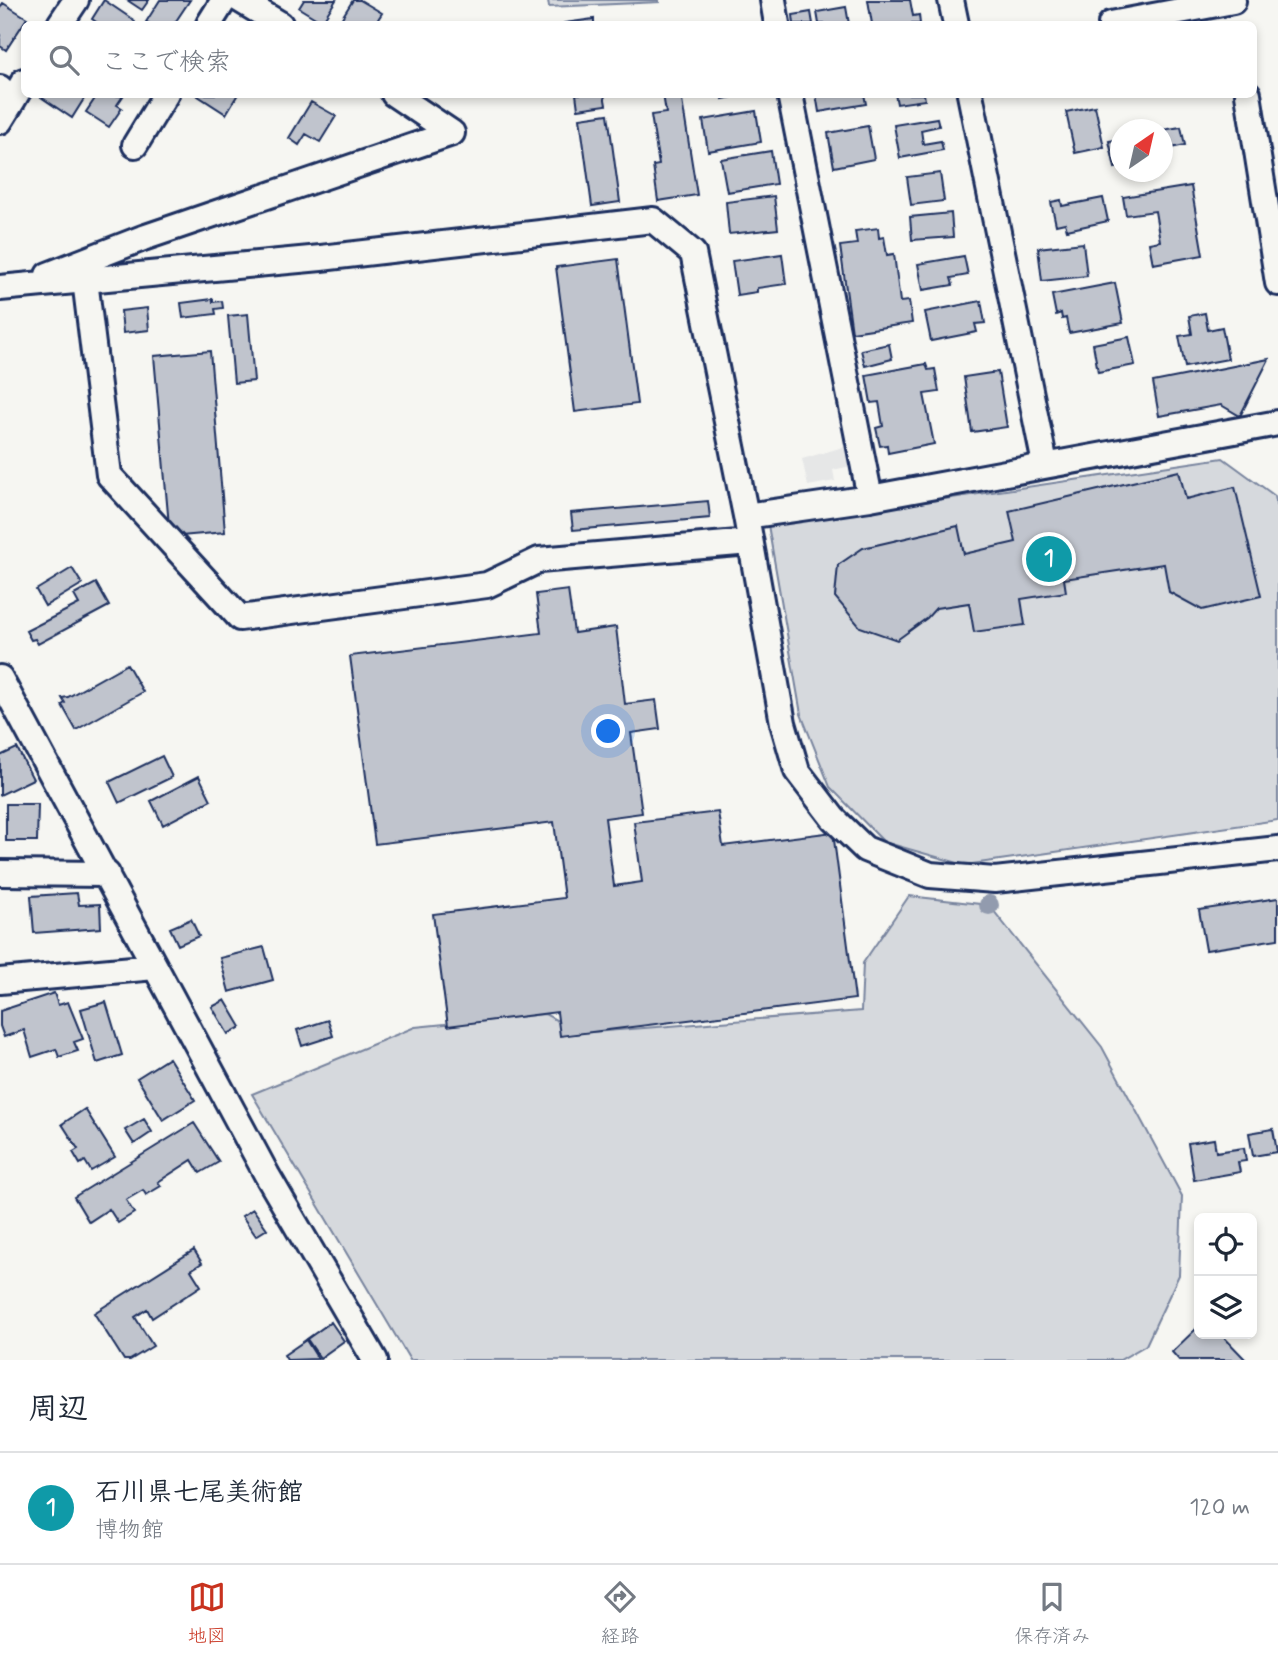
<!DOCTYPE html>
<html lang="ja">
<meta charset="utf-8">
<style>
body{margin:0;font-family:Mynerve,"Klee One",sans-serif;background:#f6f6f7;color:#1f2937}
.controls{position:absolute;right:21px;bottom:21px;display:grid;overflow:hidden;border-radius:10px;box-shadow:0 4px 10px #0003}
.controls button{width:63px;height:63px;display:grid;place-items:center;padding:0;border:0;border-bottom:2px solid #e0e1e3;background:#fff;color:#1f2937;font:35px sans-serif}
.compass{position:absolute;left:1110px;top:119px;width:63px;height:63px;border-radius:50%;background:#fff;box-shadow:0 4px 10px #0003;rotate:34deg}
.you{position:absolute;left:609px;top:732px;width:24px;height:24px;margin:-18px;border:5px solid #fff;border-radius:50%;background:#1a73e8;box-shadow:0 0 0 10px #1a73e833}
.badge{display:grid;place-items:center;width:46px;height:46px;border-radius:50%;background:#c8321e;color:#fff;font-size:23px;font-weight:700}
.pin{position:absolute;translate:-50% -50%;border:4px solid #fff;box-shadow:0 2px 7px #0006}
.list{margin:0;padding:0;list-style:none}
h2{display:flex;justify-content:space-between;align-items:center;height:91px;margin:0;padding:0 28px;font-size:30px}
h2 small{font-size:23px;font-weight:400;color:#747a83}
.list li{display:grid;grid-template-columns:46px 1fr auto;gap:21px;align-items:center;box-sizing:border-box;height:112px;padding:0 28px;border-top:2px solid #e0e1e3}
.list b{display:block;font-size:26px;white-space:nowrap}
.list p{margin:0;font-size:23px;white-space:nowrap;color:#747a83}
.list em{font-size:23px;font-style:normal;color:#747a83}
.icon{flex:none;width:38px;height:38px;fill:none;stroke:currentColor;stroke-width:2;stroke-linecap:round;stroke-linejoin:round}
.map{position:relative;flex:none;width:1278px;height:1360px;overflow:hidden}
.search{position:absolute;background:#fff;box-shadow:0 4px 10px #0003;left:21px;right:21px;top:21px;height:77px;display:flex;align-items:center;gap:18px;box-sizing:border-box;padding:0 24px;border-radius:10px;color:#747a83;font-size:26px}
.sheet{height:203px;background:#fff}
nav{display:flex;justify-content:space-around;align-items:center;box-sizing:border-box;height:98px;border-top:2px solid #e0e1e3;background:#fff;font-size:19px;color:#747a83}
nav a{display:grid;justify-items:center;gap:4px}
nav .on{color:#c8321e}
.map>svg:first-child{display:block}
.built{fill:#e6e7e7}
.green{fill:#d6d9dd;stroke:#78849e;stroke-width:2}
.building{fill:#c0c4cd;stroke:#1b2f5e;stroke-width:2}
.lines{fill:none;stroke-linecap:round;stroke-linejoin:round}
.minor-casing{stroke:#1b2f5e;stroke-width:30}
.minor{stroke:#f6f6f2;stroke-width:24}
.tree{fill:#929bae}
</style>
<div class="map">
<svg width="1278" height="1360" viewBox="0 0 1278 1360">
<rect width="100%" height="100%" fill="#f6f6f2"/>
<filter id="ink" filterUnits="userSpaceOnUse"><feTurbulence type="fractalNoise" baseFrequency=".0143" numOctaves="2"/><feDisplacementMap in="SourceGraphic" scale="14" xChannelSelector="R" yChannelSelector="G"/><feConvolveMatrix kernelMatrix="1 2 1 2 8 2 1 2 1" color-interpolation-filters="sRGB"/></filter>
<g filter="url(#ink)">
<path class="built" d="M850,445L855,465L833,470L835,481L808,486L802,459Z"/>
<path class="green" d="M548,0H658L659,2L549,7Z
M1223,458L1275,496L1278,512V820L965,865L884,842L830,787L801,714L768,525Z
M909,896L989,905L1102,1047L1182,1196L1179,1275L1146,1345L1120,1360H410L252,1094L415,1027L545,1014L580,1033L861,1011L863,963Z"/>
<path class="building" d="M104,0L135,21L133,24H99L92,19Z
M127,0H149L142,10Z
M160,0H190L174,24H150L146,22Z
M304,0H336L322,22L299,8Z
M353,0H360L382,13L375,24H338Z
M868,0H910L913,16L919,15L920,24H872Z
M3,3L27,18L6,50L0,46V8Z
M846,7L849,24H819L817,12Z
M811,12L813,24H794L793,15Z
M594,19V24H566L565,23Z
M42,94H87L72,118L41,97Z
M98,94L123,96L117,105L122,108L109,127L86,112Z
M195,94H238L226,114Z
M576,94H604L606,105L578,109Z
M663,94H681L697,195L658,201L653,166L659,165L651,115L666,113Z
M722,94H742V95L723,99Z
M816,94H864L866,104L819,112Z
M895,94H924L925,100L897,104Z
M311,102L336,116L320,142L306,134L299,145L289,138Z
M1095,106L1104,147L1075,153L1066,112Z
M756,111L761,142L708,151L703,120Z
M608,114L620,202L592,206L580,118Z
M937,118L939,126L921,130L923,144L941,141L943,150L900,158L894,125Z
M868,126L874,159L834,167L828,133Z
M1181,127L1185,145L1162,150V130Z
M1120,139V167L1115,168L1109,141Z
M771,151L776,184L727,192L721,159Z
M940,173L944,201L911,205L907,177Z
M1191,186L1203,255L1153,264L1149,243L1160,241L1155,211L1126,215L1123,197Z
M774,196L778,229L729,234L726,202Z
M1103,198L1108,221L1067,230L1065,223L1056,225L1051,202L1061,200L1062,206Z
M951,213L953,237L912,240L910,217Z
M878,228L879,238L884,237L887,255L894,254L900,302L909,301L912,323L852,332L840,246L857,244L855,231Z
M1083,243L1087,276L1042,281L1038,248Z
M782,254L786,284L757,288V292L737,295L732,261Z
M964,256L968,275L951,278L953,285L923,290L918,264Z
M618,259L637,404L575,412L556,267Z
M1115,283L1123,323L1069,333L1066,318L1062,319L1061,313L1056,315L1052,295Z
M213,299V302L222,301L223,308L215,309L216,314L183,318L181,303Z
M981,301L985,323L975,324L977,332L931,341L925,312Z
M147,308L149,330L123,333L121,311Z
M1205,313L1208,330L1222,327L1228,359L1185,367L1179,336L1192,334L1189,316Z
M248,314L254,381L234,383L228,316Z
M1129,337L1135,365L1098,372L1093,344Z
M889,344L892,359L865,366L861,350Z
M210,351L225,532L170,537L154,356Z
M1269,359L1240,416L1221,405L1159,416L1153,382Z
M926,364L928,370L935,369L939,392L924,394L934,444L888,453L887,445L880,446L876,428L883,426L879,402L871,403L866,375Z
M998,372L1007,427L972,432L964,377Z
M1179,471L1186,499L1235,487L1261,596L1202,610L1169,592L1164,564L1064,579L1066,592L1021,599L1025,625L974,632L969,603L936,608L927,618L897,640L860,627L835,597L838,565L863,548L958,526L964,554L1016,542L1009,511Z
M708,501L710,518L573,530L571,513Z
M72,568L82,584L45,606L36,590Z
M96,583L109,606L38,644L35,639L31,640L26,631L79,604L74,595Z
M568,590L574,633L616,627L625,704L656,700L660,729L631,733L642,813L605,818L614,886L642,882L634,822L718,812L723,846L833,832L855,999L560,1036L557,1012L448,1026L433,914L564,898L554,822L375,844L350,656L541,633L536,594Z
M127,664L143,692L76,730L62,705L65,703L62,698L68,697Z
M17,748L33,779L0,795V756Z
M162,756L172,777L119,803L109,782Z
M199,776L211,800L163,825L151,801Z
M6,804H38L37,841H6Z
M77,893L79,905L100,904L101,928L34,933L31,896Z
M1278,898V939L1206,950L1199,910Z
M191,919L199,936L178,945L170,928Z
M264,947L273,980L229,992L220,958Z
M54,993L58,1005L68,1002L83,1039L74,1042L78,1051L59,1057L56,1049L32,1057L24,1030L4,1037L0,1026V1011Z
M225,1000L241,1027L228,1034L212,1007Z
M106,1002L122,1055L97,1063L81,1009Z
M328,1020L333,1036L302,1046L297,1030Z
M169,1058L195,1100L163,1120L137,1078Z
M85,1109L115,1157L91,1171L85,1161L80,1164L73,1152L78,1149L62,1124Z
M144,1119L152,1132L134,1144L125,1130Z
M194,1123L219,1162L200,1173L192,1160L158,1182L161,1186L146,1195L143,1190L126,1200L134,1213L118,1223L109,1209L89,1222L74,1197Z
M1273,1129L1277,1152L1253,1156L1249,1133Z
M1214,1139L1216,1152L1244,1148L1246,1161L1238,1162L1240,1172L1194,1180L1188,1143Z
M253,1209L267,1229L256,1236L242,1216Z
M194,1250L202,1263L191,1270L201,1286L152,1318L147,1309L135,1317L153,1346L130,1360H124L94,1313Z
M331,1322L344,1341L320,1358L307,1339Z
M1199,1326V1334H1221L1246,1360H1179L1172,1352Z
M306,1340L318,1359L287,1360L284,1355Z"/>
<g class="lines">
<g class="minor-casing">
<path id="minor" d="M240,0L280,24
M773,0L777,24
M951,0L956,24
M60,24L76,0
M209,24L224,0
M1111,24L1233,1
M0,88L13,100L24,81
M790,94L870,498
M970,94L1045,464
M1248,94L1278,283
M0,121L13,100
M135,145L166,94
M48,275L143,238L452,133L394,94
M85,280L109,475L240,618L487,585L539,560L750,542
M0,288L321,258L653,220L693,253L746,516L783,723L797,771L833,818L865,849L930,875L995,880L1278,849
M746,516L870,498L1278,423
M0,678L267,1175L375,1360
M0,873L107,874
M0,981L155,967"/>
</g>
<use href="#minor" class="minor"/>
</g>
<circle class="tree" cx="989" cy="905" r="10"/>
</g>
</svg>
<div class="controls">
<button><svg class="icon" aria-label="locate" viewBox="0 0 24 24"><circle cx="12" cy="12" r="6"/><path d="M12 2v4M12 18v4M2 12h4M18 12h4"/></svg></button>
<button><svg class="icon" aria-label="layers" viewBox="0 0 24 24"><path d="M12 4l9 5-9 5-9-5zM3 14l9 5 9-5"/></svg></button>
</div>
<svg class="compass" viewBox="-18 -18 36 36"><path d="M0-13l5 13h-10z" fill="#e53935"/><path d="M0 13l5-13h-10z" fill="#747a83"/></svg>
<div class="you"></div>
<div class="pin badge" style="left:1049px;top:559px;background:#0f9aa8">1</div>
<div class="search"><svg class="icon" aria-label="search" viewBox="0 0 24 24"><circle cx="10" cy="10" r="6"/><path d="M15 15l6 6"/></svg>ここで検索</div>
</div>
<section class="sheet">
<h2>周辺<small></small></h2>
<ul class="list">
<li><span class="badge" style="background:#0f9aa8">1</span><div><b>石川県七尾美術館</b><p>博物館</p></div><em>120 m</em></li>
</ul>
</section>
<nav>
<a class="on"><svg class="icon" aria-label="map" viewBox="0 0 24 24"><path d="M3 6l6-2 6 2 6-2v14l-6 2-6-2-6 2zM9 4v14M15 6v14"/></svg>地図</a>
<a><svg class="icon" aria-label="directions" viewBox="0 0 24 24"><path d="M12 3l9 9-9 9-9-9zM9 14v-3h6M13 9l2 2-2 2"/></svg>経路</a>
<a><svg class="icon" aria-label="saved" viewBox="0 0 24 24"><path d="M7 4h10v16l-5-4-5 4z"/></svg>保存済み</a>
</nav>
